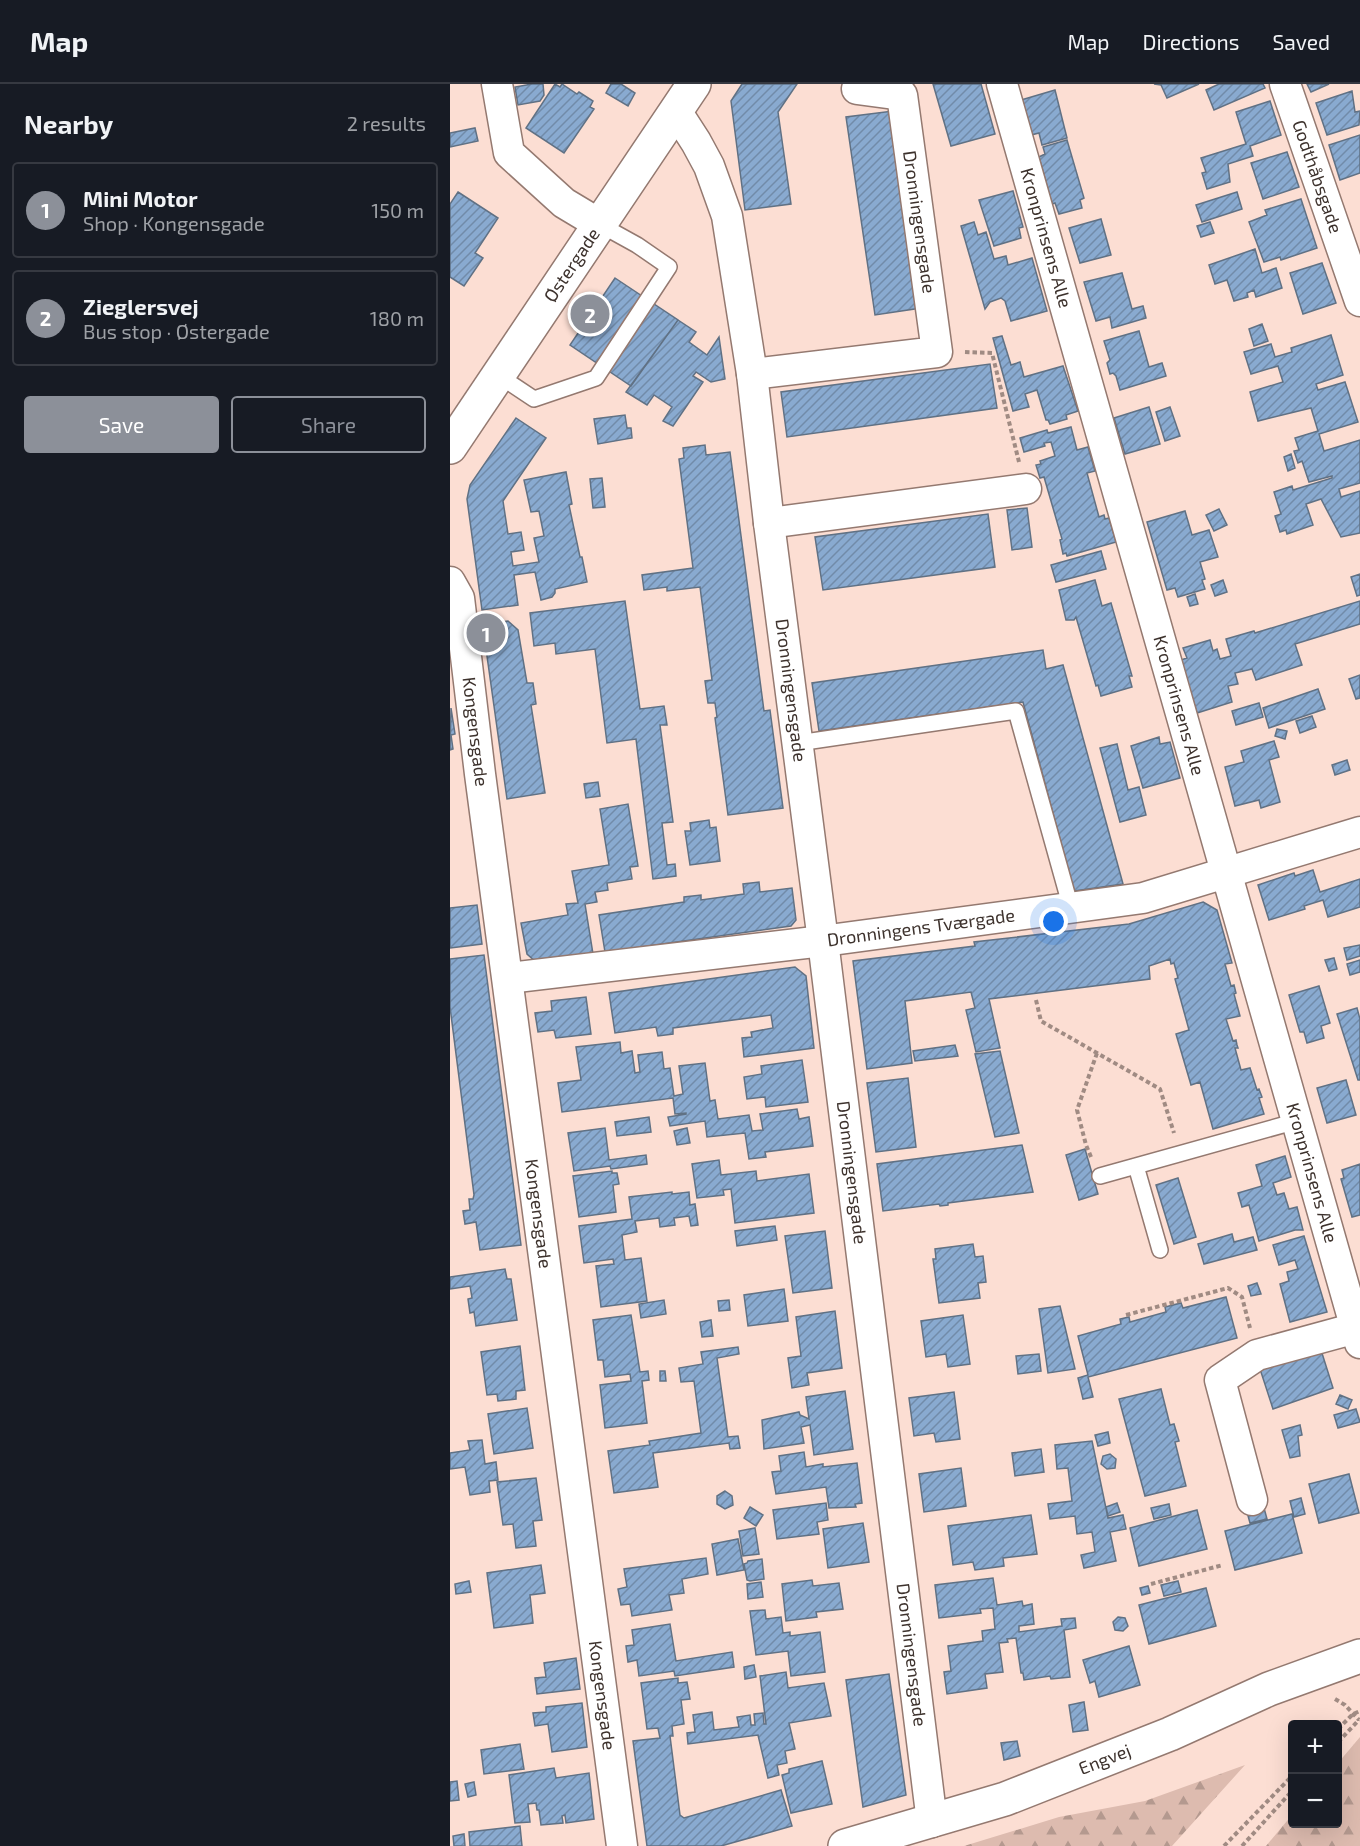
<!DOCTYPE html>
<meta charset="utf-8">
<style>
body{margin:0;font-family:"Exo 2",sans-serif;background:#20242c;color:#f1f3f6}
.controls{position:absolute;right:18px;bottom:18px;display:grid;overflow:hidden;border-radius:6px;box-shadow:0 6px 24px #0002}
.controls button{width:54px;height:54px;display:grid;place-items:center;padding:0;border:0;border-bottom:2px solid #363941;background:#171b24;color:#f1f3f6;font:30px sans-serif}
.you{position:absolute;left:604px;top:838px;width:21px;height:21px;margin:-15px;border:4px solid #fff;border-radius:50%;background:#1a73e8;box-shadow:0 0 0 9px #1a73e833}
.badge{display:grid;place-items:center;width:39px;height:39px;border-radius:50%;background:#8c9099;color:#fff;font-size:20px;font-weight:700}
.pin{position:absolute;translate:-50% -50%;border:3px solid #fff;box-shadow:0 2px 6px #0006}
.list{margin:0;padding:0;list-style:none}
h2{display:flex;justify-content:space-between;align-items:center;height:78px;margin:0;padding:0 24px;font-size:26px}
h2 small{font-size:20px;font-weight:400;color:#9ea1a6}
.list li{display:grid;grid-template-columns:39px 1fr auto;gap:18px;align-items:center;box-sizing:border-box;height:96px;margin:0 12px 12px;padding:0 12px;border:2px solid #363941;border-radius:6px}
.list b{display:block;font-size:22px;white-space:nowrap}
.list p{margin:0;font-size:20px;white-space:nowrap;color:#9ea1a6}
.list em{font-size:20px;font-style:normal;color:#9ea1a6}
.actions{display:flex;gap:12px;padding:18px 24px}
.actions a{flex:1;padding:14px 0;border:2px solid #8c9099;border-radius:6px;text-align:center;font-size:21px;color:#8c9099}
.actions .main{background:#8c9099;color:#fff}
.map{position:relative;flex:none;width:910px;height:1762px;overflow:hidden}
header{display:flex;align-items:center;gap:36px;box-sizing:border-box;height:84px;padding:0 30px;background:#171b24;border-bottom:2px solid #363941}
header strong{font-size:28px}
nav{display:flex;gap:33px;margin-inline-start:auto;font-size:21px}
main{display:flex}
aside{flex:1;background:#171b24}
.map>svg:first-child{display:block}
.forest{fill:url(#forest-firs)}
.building{fill:url(#building-hatch);stroke:#607184;stroke-width:1.5}
.lines{fill:none;stroke-linecap:round;stroke-linejoin:round}
.lane-casing{stroke:#947970;stroke-width:18}
.street-casing{stroke:#947970;stroke-width:33}
.secondary-casing{stroke:#947970;stroke-width:36}
.path{stroke:#a08b83;stroke-width:4;stroke-dasharray:4.5 3;stroke-linecap:butt}
.lane{stroke:#fff;stroke-width:15}
.street{stroke:#fff;stroke-width:30}
.secondary{stroke:#fff;stroke-width:33}
.labels{text-anchor:middle;stroke-width:4.5;stroke-linejoin:round;paint-order:stroke}
.street-label{font-size:18px;fill:#3d322d;stroke:#fff}
</style>
<header>
<strong>Map</strong>
<nav><a>Map</a><a>Directions</a><a>Saved</a></nav>
</header>
<main>
<aside>
<h2>Nearby<small>2 results</small></h2>
<ul class="list">
<li><span class="badge">1</span><div><b>Mini Motor</b><p>Shop · Kongensgade</p></div><em>150 m</em></li>
<li><span class="badge">2</span><div><b>Zieglersvej</b><p>Bus stop · Østergade</p></div><em>180 m</em></li>
</ul>
<div class="actions"><a class="main">Save</a><a>Share</a></div>
</aside>
<div class="map">
<svg width="910" height="1762" viewBox="0 0 910 1762">
<defs>
<pattern id="forest-firs" width="22" height="20" patternUnits="userSpaceOnUse" patternTransform="scale(1.5)"><rect width="22" height="20" fill="#ddbbaf"/><path d="M5 1l3.5 6h-7zM16 11l3.5 6h-7z" fill="#b4998f"/></pattern>
<pattern id="building-hatch" width="6" height="6" patternUnits="userSpaceOnUse" patternTransform="scale(1.5)"><rect width="6" height="6" fill="#89aad0"/><path d="M-1 1l2-2M0 6l6-6M5 7l2-2" fill="none" stroke="#718ba9"/></pattern>
</defs>
<rect width="100%" height="100%" fill="#fcded3"/>
<path class="forest" d="M910,1653V1762H816L842,1731V1740H888V1679Z
M795,1681L722,1762H514L609,1733L695,1717Z"/>
<path class="building" d="M82,0H93L94,11L90,17L68,21L65,3Z
M105,0L110,3L112,0L127,10L129,8L143,17L140,23L144,25L114,69L76,44Z
M161,0H171L185,9L178,22L156,9Z
M292,0H347L328,28L341,120L295,126L281,17Z
M483,0H531L545,50L501,62Z
M704,0H749L717,14L711,1Z
M769,0H813L815,4L764,26L756,6Z
M857,0H879L861,8Z
M605,6L617,54L592,61L589,49L581,51L571,16Z
M902,7L905,28L910,27L909,41L877,51L866,19Z
M820,17L831,51L800,62L803,72L778,80L780,98L757,105L752,89L756,88L751,74L796,60L786,28Z
M443,27L471,224L425,231L396,33Z
M25,44L28,57L0,63V49Z
M910,51V89L890,96L879,61Z
M617,56L634,114L630,116L632,124L609,130L605,119L602,120L589,73L595,70L593,63Z
M837,68L849,103L813,115L801,79Z
M563,107L573,143L569,144L571,154L544,162L529,116Z
M8,108L48,134L25,169L33,174L14,202L0,193V120Z
M787,108L792,125L752,138L746,121Z
M851,115L867,164L831,176L830,173L814,178L799,138L817,131L815,126Z
M651,135L661,171L630,179L619,144Z
M524,138L528,151L536,148L544,175L556,172L558,181L582,174L597,227L561,237L555,217L551,214L540,218L535,225L511,142Z
M760,138L764,149L751,153L747,142Z
M805,165L812,189L826,184L832,204L806,213L804,206L797,209L798,213L784,217L777,196L765,200L759,181Z
M872,179L886,219L853,230L840,189Z
M672,189L682,225L693,222L696,234L662,244L660,233L646,237L634,198Z
M165,194L228,236L181,302L120,261Z
M228,236L246,248L239,258L257,271L269,253L275,295L261,298L246,288L243,292L253,298L223,342L213,337L222,323L204,311L197,321L176,308Z
M812,240L818,257L804,262L799,245Z
M689,247L699,283L712,279L716,292L670,306L666,292L663,289L660,290L657,279L660,276L654,257Z
M881,251L893,291L866,300L868,306L895,298L908,338L869,350L874,367L910,356V399L889,405L891,413L910,407V449L891,453L871,415L856,420L863,441L837,450L836,446L830,448L825,432L831,430L824,408L842,402L843,406L882,394V392L859,398L852,377L848,379L844,367L849,366L845,354L868,347L861,324L808,337L800,308L833,298L828,282L801,290L794,268L821,260L825,273L842,268L841,264Z
M552,252L561,281L570,278L574,293L613,282L628,327L616,331L617,335L600,340L598,336H596L587,306L575,310L579,323L563,327L543,254Z
M540,280L547,324L337,353L331,308Z
M699,323L710,360L675,370L664,334Z
M720,323L730,352L715,357L706,328Z
M175,331L177,344H181L182,354L148,360L144,335Z
M66,334L96,354L53,417L58,450L71,448L74,466L61,468L63,482L89,478L84,454L94,452L89,427L81,428L74,396L116,388L122,420L119,421L130,473H132L137,498L105,505V509L102,513L91,516L85,488L64,491L68,521L32,526L17,415L20,401Z
M621,343L627,366L638,363L645,387L637,389L649,433L654,431L655,435L659,434L666,458L617,472L616,469L613,470L610,456L612,455L594,393L590,394L586,381L591,380L590,377L605,372L601,358L594,359L595,362L574,368L570,354L597,346L598,349Z
M255,361L256,371L280,368L314,627L320,626L333,724L278,731L265,634L267,633L265,619H258L255,597L262,596L250,503L217,507V503L194,506L192,491L243,484L229,375L234,374L233,364Z
M841,370L845,384L838,387L834,373Z
M152,394L155,423L143,424L140,395Z
M577,424L582,463L562,466L557,426Z
M769,425L777,441L764,447L756,431Z
M735,427L742,451L759,446L768,473L750,478L755,495L752,496L755,505L728,513L725,504L717,506L697,438Z
M538,430L545,483L373,506L365,453Z
M651,467L656,485L606,498L601,481Z
M910,490V511L907,512L901,493Z
M645,496L652,522L661,519L682,592H679L682,603L651,612L648,601L646,602L626,533L624,536H616L609,506Z
M773,496L777,508L765,512L761,501Z
M745,510L748,520L740,522L737,513Z
M175,517L190,625L214,622L217,641H210L223,738L212,739L217,781L225,780L226,792L203,795L186,655L157,659L145,565L106,570L105,559L84,562L80,529Z
M910,517V540L845,560L852,581L806,596L802,585L785,589L788,600L778,602L782,618L747,629L731,576L737,574L733,564L760,556L763,567L767,565L770,575L781,572L776,555L804,547L805,549Z
M58,537L68,546L77,599H83L86,620L81,621L95,709L57,715L36,565H39L36,540Z
M593,566L596,585L613,581L673,800L624,807L573,618L369,647L362,599Z
M910,591V614L906,615L899,595Z
M868,605L875,625L819,644L813,624Z
M809,619L813,633L786,641L782,627Z
M1,624L5,650L1,651L3,665L0,666Z
M862,632L866,643L850,649L846,637Z
M827,645L837,647L835,655L825,652Z
M709,653L710,660L720,658L730,694L693,704L681,662Z
M824,657L829,673L819,676L830,718L811,724L809,716L785,722L775,683L794,678L791,667Z
M667,660L678,706L689,703L696,731L670,738L650,664Z
M897,676L900,686L885,691L882,681Z
M148,698L150,712L136,714L134,700Z
M178,720L188,782L180,783L182,795L157,799L158,806L145,808L147,818L135,820L143,870L87,879L77,870L71,839L118,831L116,820L128,819L122,787L159,781L150,725Z
M259,736L260,744L266,743L270,777L240,781L235,747H241L240,739Z
M863,786L870,808L910,795V823L878,833L873,816L854,822L855,825L819,836L808,801L844,789L845,792Z
M309,798L310,808L342,804L346,836L341,842L155,868L149,831L234,818V813L251,811V816L294,810L293,800Z
M753,818L767,826L782,879L775,880L781,902L784,901L786,909L784,910L790,932L776,935L783,957L786,956L787,961L788,964H785L791,986L800,984L807,1006L809,1005L812,1013L809,1014L814,1030L763,1045L750,998L741,1001L726,950L739,946L725,895L728,894L724,879L721,880L720,875L699,882L700,895L539,915L550,964L526,968L516,926L525,924L521,908L455,917L462,979L417,985L403,877L525,862L524,858L679,840Z
M27,821L32,860L0,864V824Z
M910,861V872L897,876L894,864Z
M34,871L71,1161L30,1166L26,1138L15,1140L13,1127L20,1126L19,1115H23L24,1111L0,923V875Z
M884,874L887,885L879,887L875,876Z
M910,876V888L900,891L897,880Z
M345,883L356,892L364,964L294,973L292,954L302,953L301,948L323,944L321,931L223,944V950L208,952L206,943L165,949L159,909Z
M869,902L880,939L871,942L874,954L857,959L854,948H850L839,911Z
M136,913L141,950L106,954L104,946L88,948L85,929L102,927L101,917Z
M907,924L910,935V996H908L887,930Z
M170,958L171,969L182,967L185,989L190,988L188,971L212,968L214,985L220,984L224,1012L233,1010L229,982L255,979L260,1017L265,1016L268,1035L299,1031L302,1047L313,1046L310,1030L347,1025L349,1035L359,1033L363,1062L315,1068L316,1073L299,1075L295,1049L257,1053L255,1037L220,1042L218,1033L236,1030V1029L225,1030L223,1014L112,1028L108,999L131,996L126,963Z
M505,961L508,972L465,977L463,967Z
M550,967L569,1049L545,1053L525,970Z
M352,976L358,1018L316,1023L315,1013L297,1015L294,993L312,990L311,982Z
M458,994L466,1063L426,1068L417,999Z
M896,996L906,1031L877,1039L867,1004Z
M199,1033L201,1048L167,1052L165,1038Z
M155,1044L159,1076L196,1071L197,1080L161,1085L160,1082L124,1087L118,1049Z
M237,1044L240,1059L227,1061L224,1047Z
M572,1061L583,1108L498,1119V1121L490,1122L489,1120L433,1127L427,1080Z
M635,1065L648,1110L629,1116L616,1071Z
M835,1072L841,1093L823,1099L827,1111L834,1109L839,1125L847,1123L853,1146H845L809,1157L799,1121L792,1123L788,1109L812,1102L806,1081Z
M269,1076L271,1091L306,1087L307,1097L359,1090L364,1129L285,1139L281,1105L273,1106L274,1111L247,1114L242,1080Z
M910,1080V1131L902,1133L891,1095L894,1094L892,1086Z
M162,1087V1089H167L169,1100L163,1101L166,1128L129,1133L123,1092Z
M728,1094L746,1153L724,1160L706,1101Z
M222,1108V1110L239,1108L240,1121L245,1120L248,1141L241,1142L239,1132L224,1134L225,1141L210,1143L209,1134L185,1137L187,1148L172,1151L175,1176L191,1174L197,1217L151,1223L146,1182L164,1180L163,1175L134,1179L129,1142L182,1135L179,1113Z
M325,1142L327,1156L287,1162L285,1147Z
M375,1147L382,1204L343,1209L335,1152Z
M782,1150L784,1158L803,1153L807,1166L754,1180L748,1160Z
M854,1152L877,1228L840,1238L830,1200L839,1197L837,1188L848,1185L845,1176L829,1181L823,1161Z
M523,1160L525,1173L533,1172L536,1198L528,1199L530,1214L489,1219L483,1175H486L485,1165Z
M55,1185L57,1195H61L67,1236L26,1242L24,1228L20,1229L18,1215L22,1214L20,1202L0,1205V1193Z
M807,1199L811,1210L801,1212L798,1202Z
M334,1205L338,1237L298,1242L294,1211Z
M776,1213L787,1254L638,1293L643,1313L633,1315L628,1294L638,1291L628,1252L671,1240L670,1235L679,1233L680,1238L716,1228L715,1223L731,1219L733,1224Z
M214,1216L216,1230L191,1234L189,1220Z
M279,1216L280,1226L269,1227L268,1217Z
M610,1222L625,1285L598,1289L589,1225Z
M385,1227L392,1284L357,1289L359,1301L342,1304L338,1274L351,1272L346,1233Z
M181,1231L190,1288L198,1287L199,1296L192,1297L197,1339L155,1344L150,1301L181,1297L180,1290L155,1293L153,1276H148L143,1236Z
M513,1231L520,1280L498,1283L496,1270L476,1273L471,1237Z
M261,1236L263,1252L252,1253L250,1238Z
M70,1262L75,1306L66,1307V1315L48,1317L47,1310L37,1311L31,1268Z
M288,1263L289,1270L267,1274L278,1353L288,1352L290,1364L280,1365L279,1359L203,1369L208,1403L164,1409L158,1367L200,1361L199,1357L251,1349L244,1297L231,1298L229,1284L253,1280L251,1268Z
M871,1266L883,1304L823,1325L810,1285Z
M589,1270L591,1287L568,1290L566,1272Z
M210,1287H215L216,1297H210Z
M711,1305L720,1341L724,1340L729,1357L725,1358L736,1402L695,1412L669,1315Z
M395,1307L403,1365L364,1371L360,1341L351,1343L354,1359L314,1365L312,1336L349,1328L350,1331L359,1335L356,1313Z
M504,1308L510,1355L486,1358L484,1349L464,1352L459,1314Z
M890,1311L902,1316L898,1325L886,1320Z
M77,1324L83,1364L44,1370L38,1330Z
M906,1325L910,1338L888,1344L884,1331Z
M850,1341L852,1351L848,1352L850,1372L840,1374L832,1346Z
M658,1348L660,1359L648,1362L645,1351Z
M32,1356L35,1380L46,1378L48,1396L39,1397L40,1408L20,1411L15,1383L0,1385V1369L20,1366L18,1357Z
M642,1357L658,1434L673,1431L676,1445L660,1448L666,1477L634,1484L631,1471L645,1468L642,1448L627,1450L625,1432L600,1435L598,1420L622,1417L618,1384L607,1385L605,1361Z
M591,1365L594,1388L565,1392L562,1369Z
M354,1368L356,1383L373,1380V1383L407,1379L412,1419L405,1420L406,1423L379,1424L376,1403L326,1410L322,1388L331,1387L329,1372Z
M660,1370L666,1375L665,1384L657,1385L651,1380L653,1372Z
M511,1384L516,1422L474,1428L469,1390Z
M899,1390L909,1429L869,1439L859,1400Z
M86,1394L92,1436L83,1437L86,1462L66,1464L63,1440L53,1441L47,1398Z
M275,1407L282,1412L283,1421L275,1425L267,1420V1412Z
M851,1414L855,1430L844,1433L840,1417Z
M376,1419L378,1436L367,1438L369,1450L327,1455L323,1426Z
M667,1419L670,1428L658,1432L656,1423Z
M719,1420L721,1431L704,1435L701,1424Z
M300,1423L313,1431L306,1442L294,1434Z
M814,1424L817,1435L800,1439L797,1428Z
M747,1426L757,1465L689,1482L680,1444Z
M842,1430L852,1469L785,1486L775,1447Z
M581,1431L587,1470L553,1474L554,1482L525,1486L523,1478L503,1481L498,1442Z
M413,1439L419,1478L378,1484L373,1445Z
M305,1444L309,1470L293,1472L289,1447Z
M288,1455L294,1486L267,1491L262,1460Z
M256,1474L258,1490L232,1495L234,1509L219,1511L222,1526L182,1532L180,1520L171,1521L168,1505L177,1503L174,1485Z
M312,1475L314,1495L300,1497L297,1496L294,1480L297,1479L298,1477Z
M91,1481L95,1509L80,1511L83,1539L44,1544L37,1489Z
M543,1494L547,1521L572,1517L573,1522L582,1520L584,1540L569,1542V1548L612,1542L611,1535L625,1534L626,1544L614,1546L620,1593L601,1595L600,1592L574,1596L573,1589H571L566,1554L557,1555L558,1558L549,1559L553,1588L535,1590L537,1604L497,1610L494,1588L501,1587L498,1562L533,1557L532,1547L545,1545L543,1524L530,1525L531,1529L489,1534L485,1501Z
M362,1496L363,1502L389,1499L393,1525L366,1528L367,1533L336,1537L332,1500Z
M19,1497L21,1508L6,1510L5,1500Z
M728,1497L731,1508L714,1512L711,1501Z
M311,1498L313,1513L298,1515L297,1500Z
M698,1502L700,1509L692,1511L690,1504Z
M756,1504L766,1542L699,1560L689,1521Z
M315,1526L316,1535L331,1533L333,1549L340,1548V1552L370,1548L375,1588L341,1592L338,1567L306,1571L300,1527Z
M668,1533L675,1534L678,1542L673,1547L665,1546L663,1538Z
M220,1540L226,1577L282,1568L284,1583L225,1592L224,1587L189,1592L187,1576L178,1578L176,1562L184,1561L182,1546Z
M679,1562L690,1601L649,1613L645,1597L640,1599L633,1576Z
M126,1574L130,1605L87,1610L85,1594L96,1593L94,1579Z
M304,1581L306,1593L295,1595L294,1583Z
M336,1588L338,1604L374,1599L381,1632L339,1639L345,1665L335,1667L337,1679L327,1681L329,1691L318,1694L308,1651L238,1660L237,1649L245,1648L243,1631L262,1628L264,1646L289,1643L287,1633L300,1631L301,1641H305L304,1630L313,1629L314,1640H316L310,1592Z
M439,1590L456,1711L413,1723L396,1596Z
M228,1594V1599L237,1598L240,1615L231,1616L234,1640L222,1642L223,1652H220L230,1731L234,1734L331,1706L342,1742L271,1762H197L183,1657L210,1654L208,1644L197,1645L191,1599Z
M634,1618L638,1646L623,1648L619,1621Z
M132,1619L137,1663L102,1668L98,1640L85,1642L83,1629L96,1628V1623Z
M567,1657L570,1672L554,1676L551,1659Z
M70,1660L74,1685L34,1690L31,1666Z
M372,1677L382,1720L341,1729L332,1691L339,1689V1685Z
M104,1684L106,1694L139,1689L144,1735L116,1739L115,1731L112,1732L113,1739L91,1741L89,1726H87L86,1719L78,1720L80,1738L65,1739L59,1691Z
M7,1697L9,1716L0,1717V1698Z
M24,1698L26,1711L18,1713L15,1700Z
M70,1742L72,1762H20L19,1748Z
M14,1750L15,1762H4L3,1752Z"/>
<g class="lines">
<g class="lane-casing">
<path id="lane" d="M48,291L84,315L146,294L219,183L187,161L149,140
M348,659L566,627L621,824
M686,1082L710,1166
M650,1092L847,1037"/>
</g>
<g class="street-casing">
<g id="street">
<path d="M47,0L59,69L114,119L149,140"/>
<path id="s1" d="M552,0L910,1259"/>
<path id="s2" d="M835,0L910,217"/>
<path id="s3" d="M226,27L246,58L259,82L277,132L302,290L319,439L373,857L482,1738"/>
<path d="M302,290L487,268L452,11L407,5"/>
<path d="M319,439L576,405"/>
<path id="s4" d="M0,498L9,514L30,690L172,1762"/>
<path id="s5" d="M58,894L373,857L693,814L910,748"/>
<path d="M802,1416L770,1296L807,1271L906,1244"/>
</g>
</g>
<g class="secondary-casing">
<g id="secondary">
<path id="s6" d="M0,363L244,0"/>
<path id="s7" d="M395,1762L555,1715L720,1650L819,1605L910,1572"/>
</g>
</g>
<path class="path" d="M515,268L542,269L569,378
M586,916L591,937L710,1005L724,1049
M641,1073L636,1061L627,1026L647,969
M676,1231L778,1204L792,1213L800,1244
M701,1500L773,1481
M885,1615L895,1621L909,1636
M888,1645L903,1630L910,1627
M888,1658L909,1636
M774,1762L842,1692
M792,1762L842,1707"/>
<use href="#lane" class="lane"/>
<use href="#street" class="street"/>
<use href="#secondary" class="secondary"/>
</g>
<g class="labels">
<g class="street-label">
<text dy="6" stroke="none"><textPath href="#s2" startOffset="98">Godthåbsgade</textPath></text>
<text transform="translate(469 138) rotate(82)" y="6">Dronningensgade</text>
<text dy="6" stroke="none"><textPath href="#s1" startOffset="160">Kronprinsens Alle</textPath></text>
<text dy="6" stroke="none"><textPath href="#s6" startOffset="219">Østergade</textPath></text>
<text dy="6" stroke="none"><textPath href="#s3" startOffset="596">Dronningensgade</textPath></text>
<text dy="6" stroke="none"><textPath href="#s1" startOffset="646">Kronprinsens Alle</textPath></text>
<text dy="6" stroke="none"><textPath href="#s4" startOffset="153">Kongensgade</textPath></text>
<text dy="6" stroke="none"><textPath href="#s5" startOffset="416">Dronningens Tværgade</textPath></text>
<text dy="6" stroke="none"><textPath href="#s3" startOffset="1082">Dronningensgade</textPath></text>
<text dy="6" stroke="none"><textPath href="#s1" startOffset="1132">Kronprinsens Alle</textPath></text>
<text dy="6" stroke="none"><textPath href="#s4" startOffset="639">Kongensgade</textPath></text>
<text dy="6" stroke="none"><textPath href="#s3" startOffset="1568">Dronningensgade</textPath></text>
<text dy="6" stroke="none"><textPath href="#s4" startOffset="1125">Kongensgade</textPath></text>
<text dy="6" stroke="none"><textPath href="#s7" startOffset="274">Engvej</textPath></text>
</g>
</g>
</svg>
<div class="controls">
<button>+</button>
<button>−</button>
</div>
<div class="you"></div>
<div class="pin badge" style="left:36px;top:549px">1</div>
<div class="pin badge" style="left:140px;top:230px">2</div>
</div>
</main>
